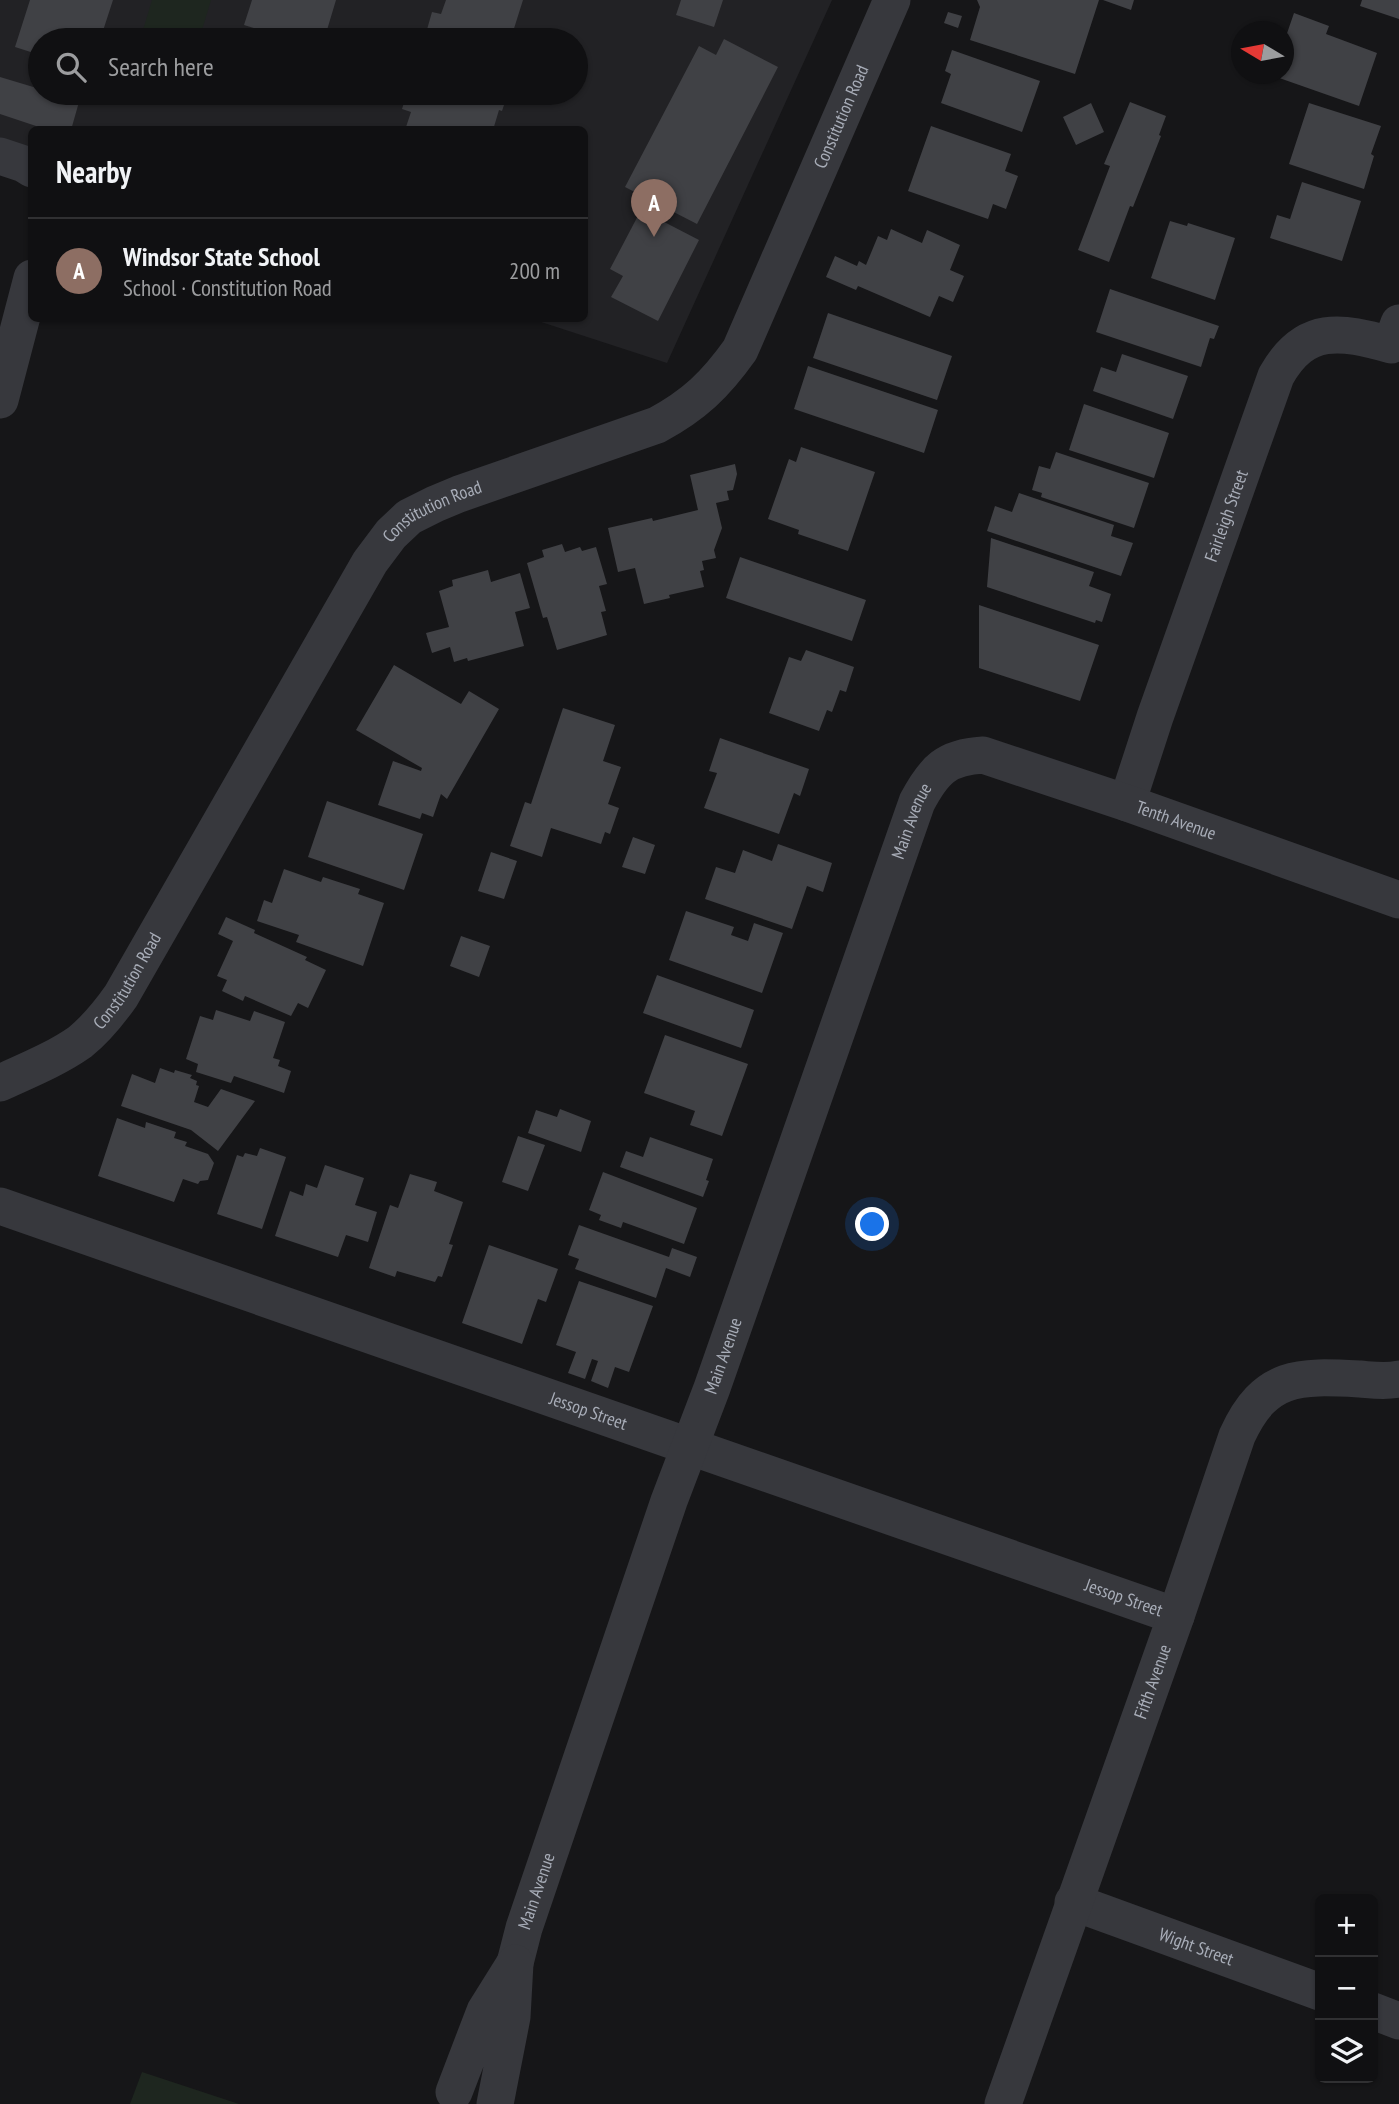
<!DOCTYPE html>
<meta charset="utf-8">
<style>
body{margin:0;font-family:"PT Sans Narrow",sans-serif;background:#1e1e20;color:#f1f3f6}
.controls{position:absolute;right:21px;bottom:21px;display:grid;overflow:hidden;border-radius:10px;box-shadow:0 2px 5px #0004}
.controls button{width:63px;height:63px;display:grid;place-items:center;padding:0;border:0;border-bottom:2px solid #303032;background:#101012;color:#f1f3f6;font:35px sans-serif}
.compass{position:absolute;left:1231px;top:21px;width:63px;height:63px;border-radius:50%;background:#101012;box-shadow:0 2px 5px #0004;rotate:280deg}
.you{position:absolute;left:873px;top:1225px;width:24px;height:24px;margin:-18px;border:5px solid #fff;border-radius:50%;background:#1a73e8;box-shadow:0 0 0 10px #1a73e833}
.badge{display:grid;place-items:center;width:46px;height:46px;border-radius:50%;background:#0f766e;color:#fff;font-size:23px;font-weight:700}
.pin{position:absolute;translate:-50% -58px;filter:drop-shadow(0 2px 4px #0008)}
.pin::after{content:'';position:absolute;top:37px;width:24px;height:21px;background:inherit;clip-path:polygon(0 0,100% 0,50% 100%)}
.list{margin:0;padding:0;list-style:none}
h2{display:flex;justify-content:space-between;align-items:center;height:91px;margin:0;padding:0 28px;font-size:30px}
h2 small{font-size:23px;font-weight:400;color:#9c9d9f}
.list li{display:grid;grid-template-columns:46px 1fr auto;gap:21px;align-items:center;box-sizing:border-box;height:105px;padding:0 28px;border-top:2px solid #303032}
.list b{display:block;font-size:26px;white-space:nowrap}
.list p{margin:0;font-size:23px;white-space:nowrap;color:#9c9d9f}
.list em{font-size:23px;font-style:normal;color:#9c9d9f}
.icon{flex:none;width:38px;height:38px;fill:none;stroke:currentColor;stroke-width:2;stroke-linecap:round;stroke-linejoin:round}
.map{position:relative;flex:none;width:1399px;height:2104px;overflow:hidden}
.search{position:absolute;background:#101012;box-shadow:0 2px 5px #0004;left:28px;top:28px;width:560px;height:77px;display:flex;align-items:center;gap:18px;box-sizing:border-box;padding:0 24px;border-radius:38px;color:#9c9d9f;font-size:26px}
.panel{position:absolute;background:#101012;box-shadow:0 2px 5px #0004;left:28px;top:126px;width:560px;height:196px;border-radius:10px}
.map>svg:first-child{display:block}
.built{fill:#222225;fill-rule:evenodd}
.green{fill:#1e261f}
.building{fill:#404145}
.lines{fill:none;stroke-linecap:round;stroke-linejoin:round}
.minor{stroke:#37383d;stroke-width:37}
.labels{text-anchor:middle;stroke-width:6;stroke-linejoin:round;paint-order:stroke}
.street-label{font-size:18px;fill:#a8adb8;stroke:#111113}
</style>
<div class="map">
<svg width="1399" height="2104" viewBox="0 0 1399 2104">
<rect width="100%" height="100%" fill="#161618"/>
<path class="built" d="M0,0H832L667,363L532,319L584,318V130H32L31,155L0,144ZM40,40H576V93H40Z"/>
<path class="green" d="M152,0H211L199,40H140Z
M142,2072L239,2104H130Z"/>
<path class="building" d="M30,0H113L100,40H40V55L15,47Z
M252,0H336L324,40H292L244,25Z
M446,0H523L511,38L516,40H424L432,12L441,14Z
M681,0H723L714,27L676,15Z
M977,0H1099L1075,74L970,40L980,7Z
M1103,0H1134L1131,10Z
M1362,0H1399V19L1360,6Z
M948,12L962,16L958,28L944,23Z
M1294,13L1329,26L1326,34L1377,53L1359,106L1268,74H1284V42Z
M724,39L778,67L697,224L625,187L699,46L716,55Z
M952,50L1040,81L1022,132L941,103L951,74L945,71Z
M0,77L40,89V93H51L79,102L71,130H48L0,114Z
M407,93H508L502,111L499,110L493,130H405L411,112L402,109Z
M1130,102L1166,116L1159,135L1161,136L1133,207L1130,206L1109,262L1078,250L1110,166L1104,164Z
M1091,103L1104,132L1076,145L1063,117Z
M1309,103L1381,126L1371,154L1374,156L1364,189L1289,164Z
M931,126L1011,154L1005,171L1018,176L1006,209L993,204L988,219L908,191Z
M1302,182L1361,201L1342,261L1270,238L1277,215L1290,219Z
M641,210L699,240L658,321L611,297L623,276L610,269Z
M1170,221L1187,226L1188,223L1235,238L1215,300L1151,278Z
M891,229L922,243L927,230L960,245L950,270L964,276L953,302L939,296L930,317L858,286L856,290L826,277L835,256L857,266L859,261L866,265L878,236L887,240Z
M1110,289L1219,326L1214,339L1210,338L1201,367L1096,332Z
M828,313L952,356L937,400L813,358Z
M1122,354L1188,376L1173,419L1093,391L1101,367L1116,372Z
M808,366L938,410L924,453L794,409Z
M1084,404L1169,433L1154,478L1069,450Z
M801,447L875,472L848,551L798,534L799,530L768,519L789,459L796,462Z
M1056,452L1149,483L1134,528L1041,497L1042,493L1032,490L1039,466L1050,469Z
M735,464L737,474L733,490L727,491L729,500L716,503L722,528L714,550L716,558L702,561L704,570L700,571L704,587L669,595L670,598L644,604L635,568L618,572L608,528L652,518L653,521L698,510L690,475Z
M1019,493L1114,525L1111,536L1133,543L1121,576L987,531L995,506L1012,512Z
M991,538L1094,572L1089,586L1111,594L1102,622L1096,620L1095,623L987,587Z
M562,544L565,552L580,547L582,551L596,547L607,584L599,586L606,611L601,612L607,635L557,650L547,617L543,618L527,563L544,557L542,550Z
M740,557L866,600L852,641L726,598Z
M488,570L491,582L520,573L530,608L515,612L524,646L468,661L467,658L454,662L450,647L432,653L426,633L449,627L439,591L453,586L452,580Z
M979,605L1099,645L1080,701L979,668Z
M806,650L854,667L846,692L840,690L832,712L827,710L819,731L769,713L789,657L801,661Z
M394,665L461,704L469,691L499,709L447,799L441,794L433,817L422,813L420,819L378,805L393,761L421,771L422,768L356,730Z
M563,708L615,725L603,761L621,767L608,804L619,808L610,834L605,832L601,844L551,828L542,857L510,846L525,802L531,804Z
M720,738L809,769L800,796L794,793L779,834L704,808L717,773L709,771Z
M327,801L423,834L404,890L308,857Z
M633,837L655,845L645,874L622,867Z
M778,844L832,863L823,892L807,886L792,929L705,899L716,867L735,873L743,850L772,861Z
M491,852L517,861L504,899L478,891Z
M284,869L321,882L323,877L360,889L358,894L384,903L363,966L296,942L299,935L257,921L264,900L272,903Z
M686,911L734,927L731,935L748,941L754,923L783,933L762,993L669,960Z
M226,917L255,930L254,933L307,957L305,960L326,970L308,1008L298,1003L291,1016L245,996L243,1001L222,991L227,980L217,976L233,941L218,934Z
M461,936L490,946L479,977L450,966Z
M657,975L754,1010L741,1048L643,1013Z
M216,1010L250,1021L254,1011L285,1022L273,1058L280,1060L278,1066L291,1071L284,1093L234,1076L231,1083L196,1072L198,1064L186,1059L200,1016L213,1020Z
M665,1035L748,1064L722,1136L690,1125L695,1111L644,1093Z
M160,1068L174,1073L175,1070L192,1075L190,1078L197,1081L196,1085L199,1086L194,1102L208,1107L221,1089L255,1101L218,1151L191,1130L121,1106L132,1074L155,1083Z
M560,1109L591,1121L581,1152L528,1133L536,1110L557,1117Z
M117,1118L145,1128L146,1122L176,1132L174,1138L187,1142L185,1146L208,1154L214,1163L208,1180L200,1181L198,1184L183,1179L174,1202L98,1176Z
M518,1136L545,1145L528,1191L502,1182Z
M650,1137L713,1159L706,1180L709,1181L703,1197L620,1167L626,1151L643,1157Z
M260,1148L286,1157L262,1229L217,1214L237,1155L243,1157L245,1153L257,1156Z
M325,1165L364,1178L355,1205L377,1212L368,1242L346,1235L338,1257L275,1236L290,1191L303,1196L306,1184L317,1188Z
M603,1172L697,1208L684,1244L623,1222L621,1228L599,1220L601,1215L589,1210Z
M410,1174L437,1182L434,1191L463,1202L449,1244L453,1245L442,1277L438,1276L435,1282L397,1271L395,1277L369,1268L390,1205L398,1208Z
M579,1225L669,1257L672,1248L697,1257L690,1277L666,1268L656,1298L575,1269L579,1259L568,1255Z
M489,1245L558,1269L546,1302L538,1299L522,1344L462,1323Z
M579,1281L653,1306L629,1372L615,1367L608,1388L591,1381L598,1361L592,1359L585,1379L568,1373L576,1352L556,1345Z"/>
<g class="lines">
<g class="minor">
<path d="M0,156L24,164L32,169"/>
<path d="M0,400L32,278"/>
<path id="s1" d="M1127,803L1155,717L1276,376C1305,324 1341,331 1391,345L1399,323"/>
<path id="s2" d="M0,1083C26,1071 56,1059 80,1042C96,1029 109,1013 121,996L370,562L391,534L409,517L435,504L459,494L657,425C694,405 715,385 740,350L892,0"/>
<path id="s3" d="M0,1206L1176,1616"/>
<path id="s4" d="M1073,1902L1320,1992"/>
<path id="s5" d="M515,1963L524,1928L669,1501L712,1388L917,802C934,770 946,757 983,755L1127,803L1399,900"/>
<path d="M1373,2011L1399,2021"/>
<path d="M454,2092L485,2011L515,1963L512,2017L495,2104"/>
<path id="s6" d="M1003,2104L1176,1616L1237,1436C1265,1374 1299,1376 1360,1379C1373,1380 1386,1382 1399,1379"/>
</g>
</g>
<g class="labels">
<g class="street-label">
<text dy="6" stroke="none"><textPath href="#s2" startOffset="1344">Constitution Road</textPath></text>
<text dy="6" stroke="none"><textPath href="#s2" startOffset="735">Constitution Road</textPath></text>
<text dy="6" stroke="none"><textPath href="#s1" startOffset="304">Fairleigh Street</textPath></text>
<text dy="6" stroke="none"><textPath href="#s5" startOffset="1519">Tenth Avenue</textPath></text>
<text dy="6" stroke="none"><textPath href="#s5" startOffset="1209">Main Avenue</textPath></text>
<text dy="6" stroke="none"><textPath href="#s2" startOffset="168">Constitution Road</textPath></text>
<text dy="6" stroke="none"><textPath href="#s5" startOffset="642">Main Avenue</textPath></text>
<text dy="6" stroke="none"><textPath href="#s3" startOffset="623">Jessop Street</textPath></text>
<text dy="6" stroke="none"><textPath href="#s3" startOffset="1190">Jessop Street</textPath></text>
<text dy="6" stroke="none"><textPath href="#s6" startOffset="448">Fifth Avenue</textPath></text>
<text dy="6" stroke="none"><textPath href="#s5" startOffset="75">Main Avenue</textPath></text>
<text dy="6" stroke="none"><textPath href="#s4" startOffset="131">Wight Street</textPath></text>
</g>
</g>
</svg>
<div class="controls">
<button>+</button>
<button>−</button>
<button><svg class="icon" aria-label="layers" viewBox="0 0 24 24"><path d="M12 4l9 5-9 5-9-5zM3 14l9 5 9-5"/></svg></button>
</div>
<svg class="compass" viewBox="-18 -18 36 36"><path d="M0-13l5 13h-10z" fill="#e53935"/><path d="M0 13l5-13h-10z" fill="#9c9d9f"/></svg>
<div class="you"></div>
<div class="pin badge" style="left:654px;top:237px;background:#8d6e63">A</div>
<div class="search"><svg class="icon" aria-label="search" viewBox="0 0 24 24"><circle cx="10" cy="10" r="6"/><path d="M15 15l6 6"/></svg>Search here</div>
<section class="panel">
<h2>Nearby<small></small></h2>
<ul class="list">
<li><span class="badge" style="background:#8d6e63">A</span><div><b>Windsor State School</b><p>School · Constitution Road</p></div><em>200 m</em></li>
</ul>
</section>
</div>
